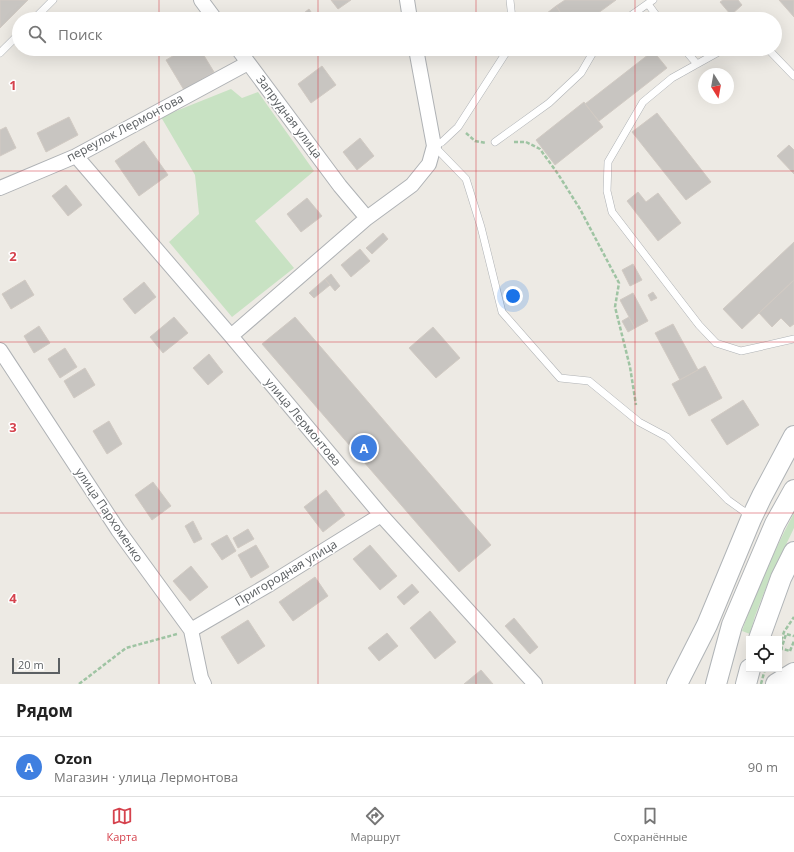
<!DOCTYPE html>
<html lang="ru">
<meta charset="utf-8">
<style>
body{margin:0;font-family:"Open Sans",sans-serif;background:#f2f2f2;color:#222}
.controls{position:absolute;right:12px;bottom:12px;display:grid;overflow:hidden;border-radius:0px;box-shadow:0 4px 16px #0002}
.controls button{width:36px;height:36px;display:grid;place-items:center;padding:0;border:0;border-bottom:1px solid #e0e0e0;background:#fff;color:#222;font:20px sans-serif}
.compass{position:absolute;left:698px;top:68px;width:36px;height:36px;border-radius:50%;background:#fff;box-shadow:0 4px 16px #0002;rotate:169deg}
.scale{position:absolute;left:12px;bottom:10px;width:48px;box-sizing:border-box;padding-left:4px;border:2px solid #5c6063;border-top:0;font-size:11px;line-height:14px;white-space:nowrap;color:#5c6063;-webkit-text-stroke:3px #fff;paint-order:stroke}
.you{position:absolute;left:513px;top:296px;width:14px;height:14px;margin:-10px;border:3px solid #fff;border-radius:50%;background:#1a73e8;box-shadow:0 0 0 6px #1a73e833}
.badge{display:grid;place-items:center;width:26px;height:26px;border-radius:50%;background:#d5424d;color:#fff;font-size:13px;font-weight:700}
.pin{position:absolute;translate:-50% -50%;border:2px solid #fff;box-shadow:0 1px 4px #0006}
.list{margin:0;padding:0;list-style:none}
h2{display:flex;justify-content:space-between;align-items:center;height:52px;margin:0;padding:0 16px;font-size:17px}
h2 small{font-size:13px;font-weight:400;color:#767676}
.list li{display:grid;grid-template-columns:26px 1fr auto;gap:12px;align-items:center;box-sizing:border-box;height:60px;padding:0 16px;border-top:1px solid #e0e0e0}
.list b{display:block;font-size:15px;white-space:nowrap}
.list p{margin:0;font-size:13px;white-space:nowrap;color:#767676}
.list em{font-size:13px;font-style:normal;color:#767676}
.icon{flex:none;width:22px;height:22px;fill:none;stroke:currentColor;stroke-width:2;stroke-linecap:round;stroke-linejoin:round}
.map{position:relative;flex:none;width:794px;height:684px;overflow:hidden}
.search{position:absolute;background:#fff;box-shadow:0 4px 16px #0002;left:12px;right:12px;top:12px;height:44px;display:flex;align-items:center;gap:10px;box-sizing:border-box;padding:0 14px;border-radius:22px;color:#767676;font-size:15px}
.sheet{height:112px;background:#fff}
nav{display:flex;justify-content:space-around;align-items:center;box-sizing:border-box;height:56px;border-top:1px solid #e0e0e0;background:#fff;font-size:11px;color:#767676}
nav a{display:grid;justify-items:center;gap:2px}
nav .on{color:#d5424d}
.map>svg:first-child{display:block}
.green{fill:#c8e2c3}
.building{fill:#c8c5c1;stroke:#d1cac3}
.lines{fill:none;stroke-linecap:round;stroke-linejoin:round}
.lane-casing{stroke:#afb2b5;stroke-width:8}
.street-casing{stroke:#afb2b5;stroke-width:16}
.secondary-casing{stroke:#b0b4b7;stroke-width:22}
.path{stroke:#9fc4a3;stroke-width:2.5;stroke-dasharray:4 2;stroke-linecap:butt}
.lane{stroke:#fff;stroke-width:7}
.street{stroke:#fff;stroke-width:14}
.secondary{stroke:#fff;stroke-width:20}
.path-bridge{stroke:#9fc4a3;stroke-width:2.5;stroke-dasharray:4 2;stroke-linecap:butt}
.grid{fill:none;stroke:#d5424d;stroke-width:1;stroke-opacity:0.55}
.labels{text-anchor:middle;stroke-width:3;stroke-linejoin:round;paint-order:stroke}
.street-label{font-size:12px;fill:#5c6063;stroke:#fff}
.grid-label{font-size:13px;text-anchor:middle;font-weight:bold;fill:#d5424d;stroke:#fff;stroke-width:3;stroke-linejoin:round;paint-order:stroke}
</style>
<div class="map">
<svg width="794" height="684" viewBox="0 0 794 684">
<rect width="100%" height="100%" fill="#edeae4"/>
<path class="green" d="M231,89L242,98L258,92L314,171L255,221L294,268L232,317L169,242L199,214L195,175L161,117Z
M794,513V528L769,580L755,616L750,634L742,631C756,590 774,551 794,513Z"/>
<path class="building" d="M0,0H28L0,28Z
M331,0H351L338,9Z
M565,0H616L590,19H565L556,6Z
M723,0H738L742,5L731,15L720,2Z
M779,0H794V17Z
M556,6L562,15L556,19H543L542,17Z
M309,9L316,19H302L300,16Z
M185,49H200L214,72L184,90L166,60Z
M653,51L667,68L599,121L585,104Z
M322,66L336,85L311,103L298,84Z
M584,102L603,127L555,165L536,140Z
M657,113L711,182L686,200L632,132Z
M69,117L78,135L46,152L37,133Z
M6,127L16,148L0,156V130Z
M360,138L374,156L357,170L343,152Z
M144,141L168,175L139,196L115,161Z
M789,145L794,150V174L777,156Z
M66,185L82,205L68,216L52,196Z
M638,192L646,202L658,193L681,223L658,241L627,201Z
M307,198L322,216L301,232L287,214Z
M383,233L388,239L372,254L366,248Z
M794,242V280L742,329L723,309Z
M360,249L370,261L351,277L341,265Z
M633,264L642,280L630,286L622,270Z
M331,274L340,286L335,291L325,279Z
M325,279L330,285L314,298L309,293Z
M25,280L34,295L11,309L2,294Z
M794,280V324L790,327L781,318L772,327L759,313Z
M144,282L156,297L135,314L123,299Z
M653,292L657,298L651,301L648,295Z
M633,293L648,321L635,328L620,300Z
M174,317L188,333L163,353L150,337Z
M295,317L491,545L459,572L262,344Z
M629,317L635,328L628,332L622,321Z
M673,324L698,370L680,380L655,333Z
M39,326L50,343L34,353L24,336Z
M433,327L460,358L436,378L409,348Z
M65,348L77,367L60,378L48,359Z
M209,354L223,372L208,385L193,368Z
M705,366L722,398L689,416L672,384Z
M85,368L95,385L74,398L64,381Z
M743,400L759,425L727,445L711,420Z
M109,421L122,444L107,454L93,431Z
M153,482L171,506L152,520L135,495Z
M326,490L345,515L323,532L304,507Z
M193,521L202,539L194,543L185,526Z
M248,529L254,539L238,548L233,538Z
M227,535L236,551L222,560L211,544Z
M256,545L269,567L251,578L238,555Z
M370,545L397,576L380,590L353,559Z
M191,566L208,587L190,601L173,581Z
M315,577L328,596L293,621L279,602Z
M412,584L419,592L404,605L397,597Z
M430,611L456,642L435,659L410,628Z
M514,618L538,647L530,654L505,626Z
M248,620L265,646L238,664L221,637Z
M387,633L398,646L379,661L368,648Z
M481,670L493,684H464Z"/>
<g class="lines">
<g class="lane-casing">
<path id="lane" d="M510,0L512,19
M648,4L659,19
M34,19L53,0
M626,19L653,0
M508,49L507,51L458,127L442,142L434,146L466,179L481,227L502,312L560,378L589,381L639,422L667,437L728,500L742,510L750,517
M684,49L697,64
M724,49L672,78L643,102L608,162L607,191L612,212L699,325L716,343L741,351L794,339
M768,49L794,76
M0,53L19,34
M495,142L549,103L581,73L595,49"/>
</g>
<g class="street-casing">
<path id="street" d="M201,0L215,19
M407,0L410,19
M238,49L340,186L367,218
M76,156L231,336L381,515L535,684
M0,188L76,156L248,63
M231,336L367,218L412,185L429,164L434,146L416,49
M0,350L118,530L191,630L201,678L204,684
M191,630L270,584L381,515"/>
</g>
<g class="secondary-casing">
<path id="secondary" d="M759,639L781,578L794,552
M677,684L707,625L751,519L762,496L794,436
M716,684L732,625L775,524L794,490
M746,684L750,669
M776,684L794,673"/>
</g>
<path class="path" d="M466,133L475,141L486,143
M514,142H526L540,149L558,174L580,209L619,283L615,307L630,367L636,405
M779,646L784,632L794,617
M790,651L794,641
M779,656L786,634L794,636
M79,684L126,648L177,634"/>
<use href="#lane" class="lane"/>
<use href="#street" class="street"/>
<use href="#secondary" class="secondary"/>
<path class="path-bridge" d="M779,648L790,651
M761,684L765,669"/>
</g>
<path class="grid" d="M159,0V19M318,0V19M476,0V19M635,0V19M159,49V684M318,49V684M476,49V684M635,49V684M0,171H794M0,342H794M0,513H794"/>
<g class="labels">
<g class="street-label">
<text transform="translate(289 117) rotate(53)" y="4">Запрудная улица</text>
<text transform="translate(125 128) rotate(-28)" y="4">переулок Лермонтова</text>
<text transform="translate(303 422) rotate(50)" y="4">улица Лермонтова</text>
<text transform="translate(109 515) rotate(56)" y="4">улица Пархоменко</text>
<text transform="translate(286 573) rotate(-31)" y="4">Пригородная улица</text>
</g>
</g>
<g class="grid-label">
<text x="13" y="90">1</text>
<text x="13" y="261">2</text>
<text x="13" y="432">3</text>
<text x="13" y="603">4</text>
</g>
</svg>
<div class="controls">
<button><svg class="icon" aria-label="locate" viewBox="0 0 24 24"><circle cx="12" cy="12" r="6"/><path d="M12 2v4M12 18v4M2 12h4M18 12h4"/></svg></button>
</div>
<svg class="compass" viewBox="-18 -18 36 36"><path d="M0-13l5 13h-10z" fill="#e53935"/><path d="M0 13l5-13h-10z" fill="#767676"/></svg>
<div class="scale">20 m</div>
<div class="you"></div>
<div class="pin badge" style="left:364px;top:448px;background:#3f7fe0">A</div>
<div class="search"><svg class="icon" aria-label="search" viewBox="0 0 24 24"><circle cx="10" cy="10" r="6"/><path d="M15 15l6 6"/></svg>Поиск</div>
</div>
<section class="sheet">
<h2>Рядом<small></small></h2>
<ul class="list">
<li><span class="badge" style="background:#3f7fe0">A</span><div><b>Ozon</b><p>Магазин · улица Лермонтова</p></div><em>90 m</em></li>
</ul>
</section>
<nav>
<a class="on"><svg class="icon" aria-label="map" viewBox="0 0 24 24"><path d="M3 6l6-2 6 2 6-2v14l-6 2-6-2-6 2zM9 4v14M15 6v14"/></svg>Карта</a>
<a><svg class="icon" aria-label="directions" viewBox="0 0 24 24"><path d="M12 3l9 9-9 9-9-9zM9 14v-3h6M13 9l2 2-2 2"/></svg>Маршрут</a>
<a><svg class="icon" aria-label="saved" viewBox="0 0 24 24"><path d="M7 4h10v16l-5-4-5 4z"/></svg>Сохранённые</a>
</nav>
